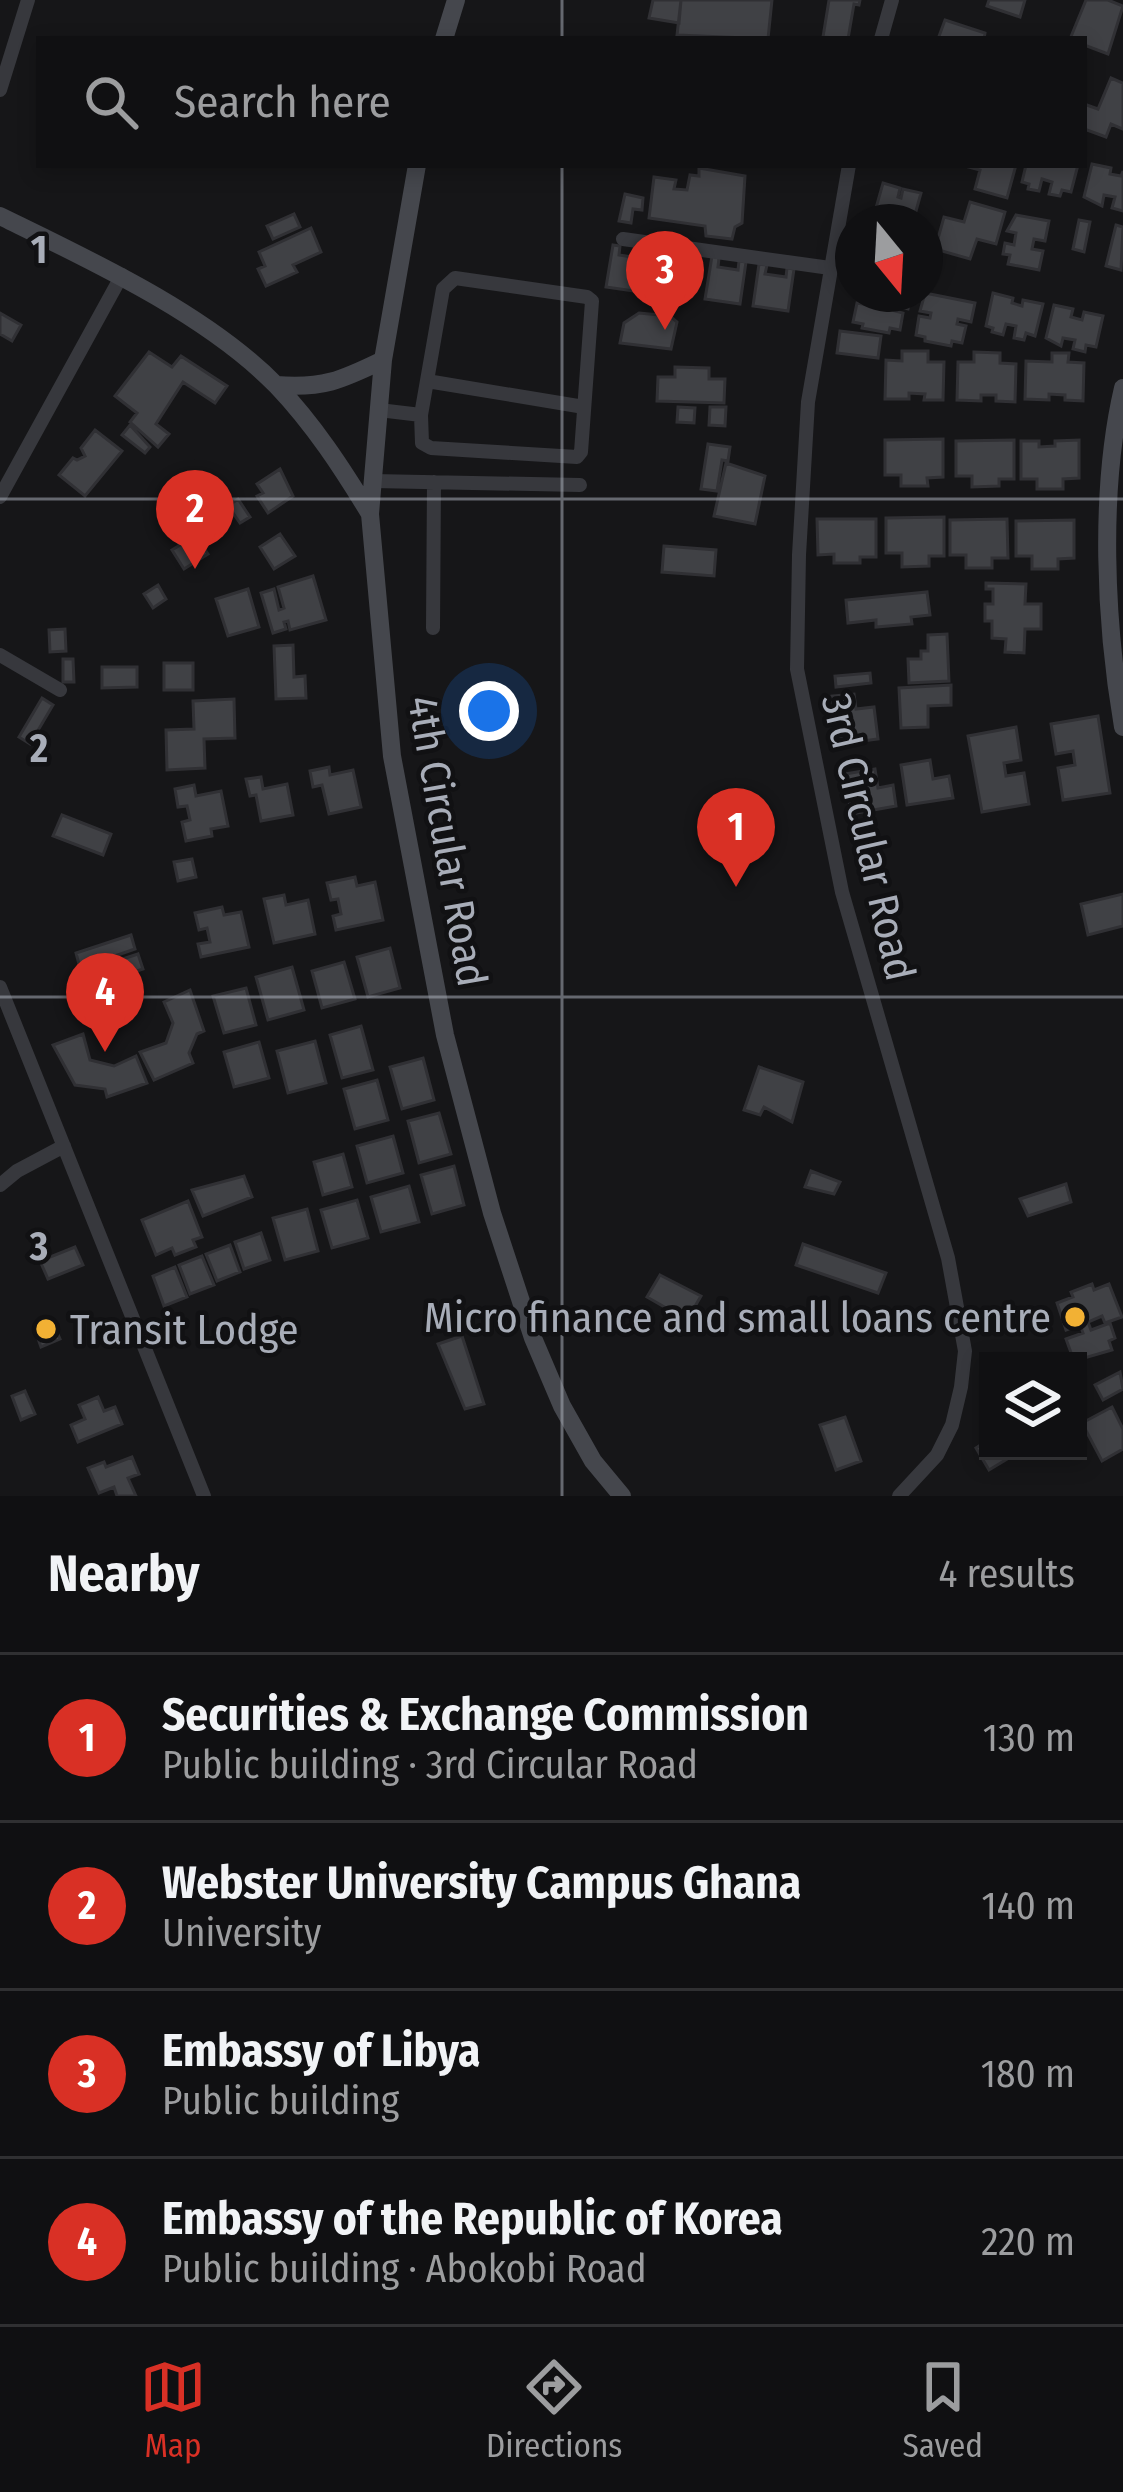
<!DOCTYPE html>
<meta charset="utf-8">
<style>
body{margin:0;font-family:"Fira Sans Condensed",sans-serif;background:#1e1e20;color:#f1f3f6}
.controls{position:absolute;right:36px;bottom:36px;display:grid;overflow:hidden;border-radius:0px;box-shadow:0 6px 18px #0003}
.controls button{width:108px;height:108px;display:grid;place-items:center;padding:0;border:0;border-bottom:3px solid #303032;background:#101012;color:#f1f3f6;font:60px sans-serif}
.compass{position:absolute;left:835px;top:204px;width:108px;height:108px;border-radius:50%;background:#101012;box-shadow:0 6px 18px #0003;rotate:162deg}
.you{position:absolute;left:489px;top:711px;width:42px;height:42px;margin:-30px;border:9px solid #fff;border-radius:50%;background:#1a73e8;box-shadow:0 0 0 18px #1a73e833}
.badge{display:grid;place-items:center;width:78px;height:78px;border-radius:50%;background:#d93025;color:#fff;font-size:39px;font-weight:700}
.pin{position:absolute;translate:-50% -99px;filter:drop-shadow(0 3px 6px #0008)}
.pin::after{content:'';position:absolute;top:63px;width:42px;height:36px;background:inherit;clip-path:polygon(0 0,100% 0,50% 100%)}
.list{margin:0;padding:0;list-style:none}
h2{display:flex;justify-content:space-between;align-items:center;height:156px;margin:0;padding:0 48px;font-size:51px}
h2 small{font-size:39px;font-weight:400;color:#9c9d9f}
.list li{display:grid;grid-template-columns:78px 1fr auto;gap:36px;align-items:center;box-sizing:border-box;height:168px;padding:0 48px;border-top:3px solid #303032}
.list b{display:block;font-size:45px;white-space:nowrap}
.list p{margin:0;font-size:39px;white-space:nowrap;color:#9c9d9f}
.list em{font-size:39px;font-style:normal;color:#9c9d9f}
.icon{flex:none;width:66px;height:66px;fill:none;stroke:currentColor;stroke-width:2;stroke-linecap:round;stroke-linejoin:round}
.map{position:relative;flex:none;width:1123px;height:1496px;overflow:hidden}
.search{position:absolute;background:#101012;box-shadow:0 6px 18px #0003;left:36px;right:36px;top:36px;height:132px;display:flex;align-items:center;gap:30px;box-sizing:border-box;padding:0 42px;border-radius:0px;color:#9c9d9f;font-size:45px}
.sheet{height:828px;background:#101012}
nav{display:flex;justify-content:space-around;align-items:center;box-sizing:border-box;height:168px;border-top:3px solid #303032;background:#101012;font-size:33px;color:#9c9d9f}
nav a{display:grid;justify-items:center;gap:6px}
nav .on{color:#d93025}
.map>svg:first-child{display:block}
.building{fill:#404145;stroke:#303034;stroke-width:3}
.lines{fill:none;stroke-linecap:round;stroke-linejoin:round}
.street{stroke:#37383d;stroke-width:14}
.secondary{stroke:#45474d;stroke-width:18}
.grid{fill:none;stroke:#a8adb8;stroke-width:3;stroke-opacity:0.55}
.poi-dot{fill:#f2b134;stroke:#111113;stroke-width:4.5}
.labels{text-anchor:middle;stroke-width:9;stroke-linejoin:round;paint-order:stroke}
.street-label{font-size:42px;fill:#a8adb8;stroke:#111113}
.poi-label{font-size:42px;fill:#a8adb8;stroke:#111113;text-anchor:end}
.grid-label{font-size:39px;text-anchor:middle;font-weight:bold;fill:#a8adb8;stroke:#111113;stroke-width:9;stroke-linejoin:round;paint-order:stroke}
</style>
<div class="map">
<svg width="1123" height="1496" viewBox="0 0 1123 1496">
<rect width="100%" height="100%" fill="#161618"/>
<path class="building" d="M653,0H681L679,23L649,18Z
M681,0H772L768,39L677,35Z
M829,0H860L859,5L854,4L848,39L823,37Z
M989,0H1025L1020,17L987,6Z
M1086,0H1108L1123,6L1108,54L1084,45V39H1070Z
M945,20L985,33L984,39H938Z
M1111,78L1123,83V129L1111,124L1106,137L1084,129V104L1098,109Z
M1092,164L1111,168L1110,174L1121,176L1123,171V211L1112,208L1115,197L1104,195L1102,206L1084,197Z
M961,165H1016L1007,198L975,189L980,170Z
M1026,165H1078L1071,192L1062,190L1060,196L1049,194L1052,182L1042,179L1039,191L1028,189L1029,184L1022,182Z
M699,168L745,176L742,223L735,227L732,239L706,236L705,226L649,218L654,177L676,180L674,189L687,190L690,175L699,176Z
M883,183L900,188L898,197L901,198L903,189L921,193L913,222H872Z
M625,194L643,198L642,210L633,209L631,223L619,221Z
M970,202L1005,212L996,244L977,239L970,259L935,249L944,217L964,222Z
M294,214L300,227L273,239L267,226Z
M1016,215L1049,221L1045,241L1034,239L1032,249L1043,251L1039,270L1008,264L1010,255L1003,254L1005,243L1014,245L1016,233L1007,231Z
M1079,220L1090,222L1084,252L1073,249Z
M1116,225L1123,227L1121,270L1106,266Z
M311,228L321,252L293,265L297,272L266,286L258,269L265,266L259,252Z
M613,245L620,246L619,255L639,258L640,249L647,250L641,292L606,287Z
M662,250L669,251L668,260L688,263L690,254L697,255L690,297L655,292Z
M712,256L719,258L718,267L738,270L739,261L746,262L740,304L705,299Z
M759,264L767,265L765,274L786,277L787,268L794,269L788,311L753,306Z
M925,293L975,303L971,322L958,319L957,324L966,326L962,343L952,341L951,346L925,341V337L916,335L919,316L930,318L931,313L920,311Z
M993,293L1013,298L1012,303L1022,306L1023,300L1043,304L1035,336L1026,333L1024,340L1014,338L1016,326L1006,324L1003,335L992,332L993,328L986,326Z
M859,294H911L908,309L896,306L895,311L903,313L900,330L890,328L889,333L862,328L863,324L853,322L857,303L868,305L869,300L858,298Z
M1054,305L1073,309L1071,317L1082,320L1084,312L1103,316L1096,347L1086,345L1085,352L1073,349L1075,340L1063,338L1061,346L1046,338Z
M0,313L21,325L12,341L0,334Z
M639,313L670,316L677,322L671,349L620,343L624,323Z
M840,331L881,336L878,358L837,353Z
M902,351H928V362H944L943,400H924L925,394L909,393V399H885L886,360L902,361Z
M149,352L172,367L181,356L227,386L215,403L183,382L156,424L169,434L158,447L130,422L137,413L115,396Z
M974,352L1000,353V363L1016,364L1015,402L996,401V395H981V401L957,400L958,362H974Z
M1052,353H1069L1068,362L1084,363L1083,401L1065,400V395L1049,394V400L1025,399L1026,361L1052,362Z
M675,367L709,368V379H725L724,403L657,401L658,377H675Z
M678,407L695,408L694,423L677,422Z
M710,407H726L725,426L709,425Z
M130,425L150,447L145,453L122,435Z
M95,430L122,451L85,496L59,475L73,458L77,460L85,456L81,448Z
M943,439V477L927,478L928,486H901V475H885V440Z
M1014,440V479H999V486L972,487V476H956V441Z
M1079,440V478L1063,479V489H1037V479H1021V441H1039V447L1055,446V441Z
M708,444L730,447L728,461L722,460L717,491L701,489Z
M726,463L765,476L755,524L714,516Z
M280,469L293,496L268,513L257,496L263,493L257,484Z
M238,499L250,517L240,523L228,506Z
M944,517V556H929V566L902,567V553H886V518Z
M817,519H876V557H860V563H834V554L818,555Z
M1007,519L1008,558H992V568H966V555H950V520Z
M1074,520V558L1058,559V569H1032V556H1016V521Z
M194,524L206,543L202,545L208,554L184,569L172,550L180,545L174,537Z
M280,534L295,556L274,569L260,547Z
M664,546L716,550L714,576L662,572Z
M313,576L326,620L290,630L288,621L284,622L286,629L273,633L261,593L274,589L279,610L284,608L278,587Z
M986,583L1026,584L1025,604H1041V629H1025L1024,653L1005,652L1006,639L992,638V621H985V604H993V589H986Z
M158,585L166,599L153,608L144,594Z
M248,589L259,627L228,636L216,599Z
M927,592L930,615L911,617L912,624L876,627V620L848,623L846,600Z
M65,629L66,651L50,652L49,630Z
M947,634L949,681L909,683L908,659H921V651H928V635Z
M293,645L294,677L305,676L306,698L276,699L274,646Z
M63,659H73L74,682H63Z
M164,663H193V690H164Z
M102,667H137V687L102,688Z
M870,673L871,683L836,687L835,676Z
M951,685V705L928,706V727L901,728L899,688Z
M854,694L856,709L874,707L878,739L839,744L832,696Z
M42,698L53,705L30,744L19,737Z
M234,699L235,738L204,739L205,768L167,770L166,730L194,729L193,701Z
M1098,716L1110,793L1063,800L1058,768L1075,765L1073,751L1056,754L1051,724Z
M1016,727L1021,760L1004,763L1006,776L1024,773L1029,804L982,812L968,736Z
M930,760L933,779L949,776L953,798L907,805L901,765Z
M329,767L330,775L353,770L361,807L329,814L322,785L313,787L310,771Z
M875,769L878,788L893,785L896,806L851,814L845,774Z
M261,777L263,789L287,784L293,815L261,821L256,795L250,796L246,779Z
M194,785L196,796L221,791L228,826L211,829L212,836L186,841L182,822L190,820L187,806L178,807L175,789Z
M62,815L111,834L103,855L53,836Z
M192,859L196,877L178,881L174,862Z
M355,877L357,886L375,882L383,920L336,930L333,916L341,914L338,899L331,900L327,883Z
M1123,894V926L1088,935L1081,904Z
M284,895L286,905L308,900L315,934L274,943L264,899Z
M222,907L224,915L241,912L249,947L201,957L198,944L210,942L207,928L199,930L195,913Z
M131,935L135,949L80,968L76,953Z
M390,948L400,988L368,997L357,957Z
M138,954L143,969L116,978L118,983L102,989L95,968Z
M344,962L355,999L322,1008L312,971Z
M292,967L304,1010L268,1020L256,977Z
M246,988L256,1025L224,1033L213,996Z
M190,990L204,1031L197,1034L189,1053L193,1063L154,1080L140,1052L166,1043L173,1023L164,1002Z
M361,1026L373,1070L342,1078L330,1035Z
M83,1034L90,1060L114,1066L136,1056L147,1083L107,1097L105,1089L75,1085L53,1045Z
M315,1041L326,1083L288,1093L277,1051Z
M259,1042L269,1078L234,1087L224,1052Z
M423,1058L434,1100L402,1109L390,1067Z
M759,1067L803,1082L792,1122L764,1107L760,1115L744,1110Z
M377,1080L388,1120L355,1129L344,1089Z
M439,1113L451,1154L419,1163L408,1121Z
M393,1136L403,1173L367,1183L357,1146Z
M343,1154L352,1187L323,1195L314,1162Z
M454,1166L464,1205L432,1214L421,1175Z
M811,1171L840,1182L834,1194L805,1187Z
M244,1176L252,1197L203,1216L192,1190Z
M1066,1184L1071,1202L1028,1216L1020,1199Z
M409,1186L419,1222L381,1232L371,1197Z
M357,1200L368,1238L332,1248L321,1210Z
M188,1201L202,1237L193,1240L196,1247L175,1255L172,1248L156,1255L142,1220Z
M307,1209L318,1251L285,1260L273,1218Z
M261,1233L270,1260L244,1269L235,1242Z
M803,1244L886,1273L878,1293L796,1265Z
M230,1245L240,1272L217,1281L206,1254Z
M75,1247L83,1265L48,1279L40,1261Z
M202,1256L214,1285L190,1294L179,1265Z
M175,1267L187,1297L164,1306L153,1276Z
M660,1275L701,1296L687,1320L647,1297Z
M1092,1284L1094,1290L1109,1284L1122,1317L1105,1323L1102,1316L1088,1322L1091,1330L1110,1323L1115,1338L1109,1341L1112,1350L1074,1361L1066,1339L1083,1333L1080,1325L1066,1330L1057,1303L1073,1297L1071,1292Z
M53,1323L60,1339L41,1347L35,1330Z
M462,1336L484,1404L465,1409L438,1344Z
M1120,1372L1123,1389L1103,1400L1095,1385Z
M25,1391L35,1414L21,1420L12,1396Z
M98,1397L104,1411L115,1407L122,1424L78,1442L71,1425L85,1419L79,1405Z
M1112,1407L1123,1429V1449L1102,1461L1082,1423Z
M845,1417L861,1461L836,1470L820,1425Z
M988,1440V1451L1019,1452L989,1470L976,1448Z
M132,1457L139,1474L128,1478L136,1496H117L114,1487L99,1493L88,1468L104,1462L106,1467Z"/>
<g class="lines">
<path class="street" d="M881,39L892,0
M0,90L28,0
M849,165L808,402L799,555L797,669L842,892L948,1258L965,1351L961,1387L952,1425L937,1455L899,1496
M623,239L830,268
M427,381L584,407
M379,410L421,415L443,289L455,278L587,297L592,301L581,452L577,457L431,448L422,443L421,415
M373,481L580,485
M0,497L122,275
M433,628L434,482
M0,655L60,690
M0,987L204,1496
M0,1185L17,1171L64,1146"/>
<path class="secondary" d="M444,39L456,0
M417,165L383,360L370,514L392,756L445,1035L492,1213L533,1338L562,1406L593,1461L622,1496
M0,216C90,260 207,314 277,386C314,425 342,468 370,514
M276,385C322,389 342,380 383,360
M1123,388C1099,491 1105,622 1123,727"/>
</g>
<path class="grid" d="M562,0V39M562,165V1496M0,499H1123M0,997H1123"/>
<g class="poi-dot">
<circle cx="1075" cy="1317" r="12"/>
<circle cx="46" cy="1329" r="12"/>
</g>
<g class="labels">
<g class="street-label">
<text transform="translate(869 837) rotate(77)" y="15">3rd Circular Road</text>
<text transform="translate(448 841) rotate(80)" y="15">4th Circular Road</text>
</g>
<g class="poi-label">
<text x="1051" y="1332">Micro finance and small loans centre</text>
<text x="70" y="1344" text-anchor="start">Transit Lodge</text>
</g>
</g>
<g class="grid-label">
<text x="39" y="263">1</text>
<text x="39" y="762">2</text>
<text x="39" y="1260">3</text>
</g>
</svg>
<div class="controls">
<button><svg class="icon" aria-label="layers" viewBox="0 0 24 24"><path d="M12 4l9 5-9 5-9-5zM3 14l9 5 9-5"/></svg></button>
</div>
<svg class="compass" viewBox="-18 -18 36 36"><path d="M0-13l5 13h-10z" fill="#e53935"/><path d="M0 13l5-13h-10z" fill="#9c9d9f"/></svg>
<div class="you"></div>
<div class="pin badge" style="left:736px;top:887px">1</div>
<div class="pin badge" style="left:195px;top:569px">2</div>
<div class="pin badge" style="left:665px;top:330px">3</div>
<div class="pin badge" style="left:105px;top:1052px">4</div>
<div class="search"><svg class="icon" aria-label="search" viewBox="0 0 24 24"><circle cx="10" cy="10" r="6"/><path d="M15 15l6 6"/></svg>Search here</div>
</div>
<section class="sheet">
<h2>Nearby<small>4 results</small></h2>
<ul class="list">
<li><span class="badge">1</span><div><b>Securities &amp; Exchange Commission</b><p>Public building · 3rd Circular Road</p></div><em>130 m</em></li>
<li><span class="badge">2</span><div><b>Webster University Campus Ghana</b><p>University</p></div><em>140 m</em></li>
<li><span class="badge">3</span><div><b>Embassy of Libya</b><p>Public building</p></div><em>180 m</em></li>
<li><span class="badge">4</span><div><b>Embassy of the Republic of Korea</b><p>Public building · Abokobi Road</p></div><em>220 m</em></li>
</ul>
</section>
<nav>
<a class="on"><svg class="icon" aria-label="map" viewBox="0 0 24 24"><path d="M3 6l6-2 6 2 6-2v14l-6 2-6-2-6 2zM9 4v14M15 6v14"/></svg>Map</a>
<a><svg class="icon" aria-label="directions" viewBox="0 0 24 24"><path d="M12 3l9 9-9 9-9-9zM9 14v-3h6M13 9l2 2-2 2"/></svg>Directions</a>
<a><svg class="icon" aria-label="saved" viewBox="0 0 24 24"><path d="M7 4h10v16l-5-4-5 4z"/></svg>Saved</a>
</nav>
